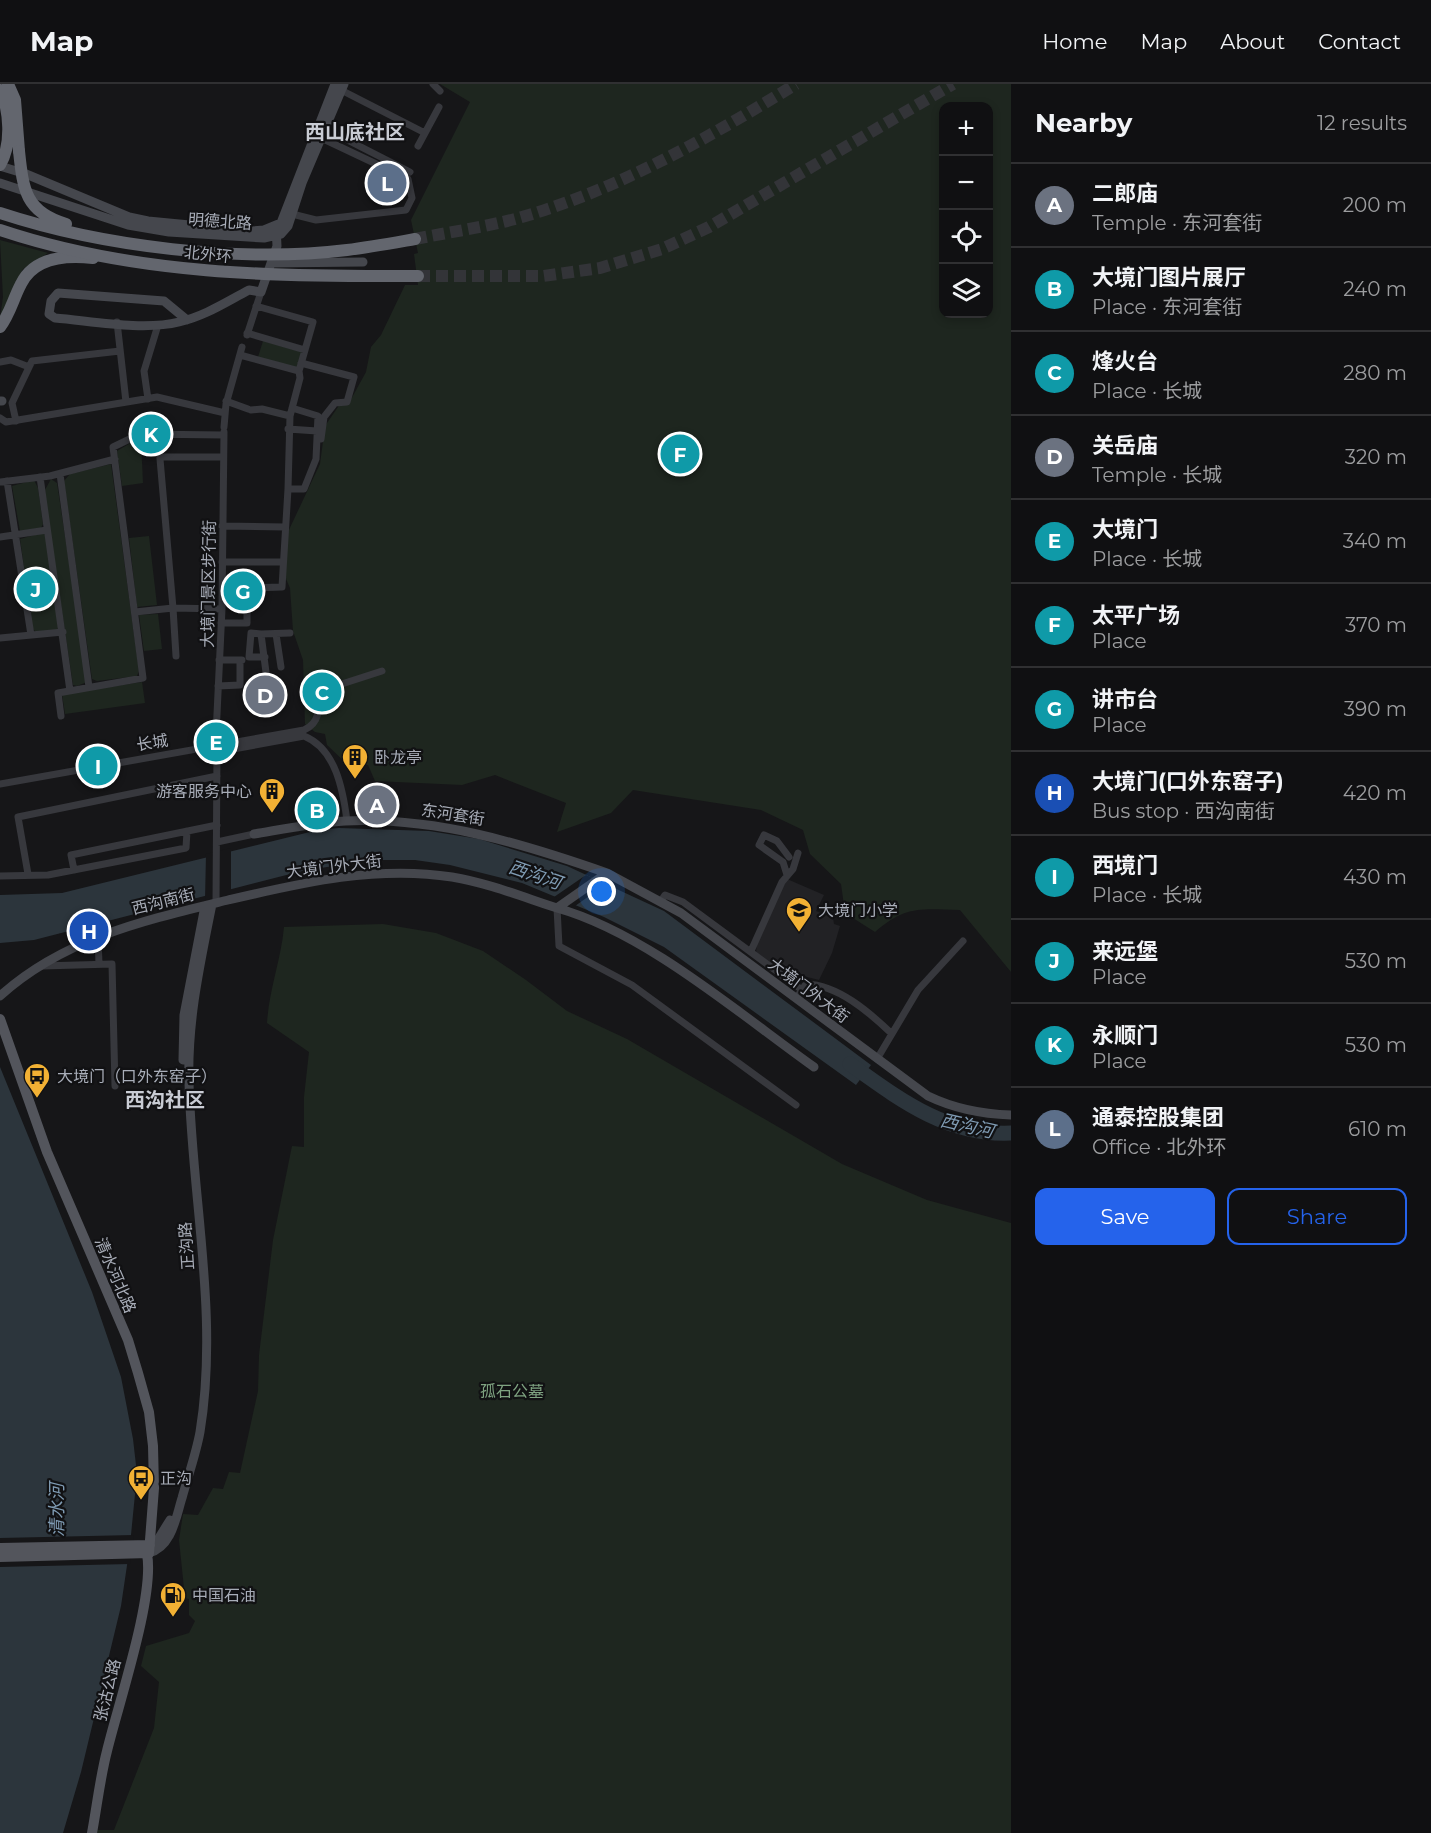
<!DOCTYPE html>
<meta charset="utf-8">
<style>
body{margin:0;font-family:Montserrat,"Noto Sans SC",sans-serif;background:#1e1e20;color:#f1f3f6}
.controls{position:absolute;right:18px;top:18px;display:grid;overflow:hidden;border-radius:12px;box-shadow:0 3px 9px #0003}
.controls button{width:54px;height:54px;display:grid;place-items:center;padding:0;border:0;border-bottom:2px solid #303032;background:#101012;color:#f1f3f6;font:30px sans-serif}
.you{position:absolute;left:602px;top:808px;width:21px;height:21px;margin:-15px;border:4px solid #fff;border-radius:50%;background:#1a73e8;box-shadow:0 0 0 9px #1a73e833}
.badge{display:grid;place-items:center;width:39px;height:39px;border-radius:50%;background:#2563eb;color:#fff;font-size:20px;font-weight:700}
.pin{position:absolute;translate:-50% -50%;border:3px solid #fff;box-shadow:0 2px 6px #0006}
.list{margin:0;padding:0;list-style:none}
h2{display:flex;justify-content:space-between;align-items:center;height:78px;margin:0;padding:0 24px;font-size:26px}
h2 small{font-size:20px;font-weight:400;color:#9c9d9f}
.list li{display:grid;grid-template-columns:39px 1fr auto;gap:18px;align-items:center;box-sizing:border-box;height:84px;padding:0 24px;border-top:2px solid #303032}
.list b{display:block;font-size:22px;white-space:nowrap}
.list p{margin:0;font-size:20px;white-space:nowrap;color:#9c9d9f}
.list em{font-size:20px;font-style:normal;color:#9c9d9f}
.actions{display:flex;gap:12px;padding:18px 24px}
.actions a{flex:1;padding:14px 0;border:2px solid #2563eb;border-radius:12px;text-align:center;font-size:21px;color:#2563eb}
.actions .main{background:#2563eb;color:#fff}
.icon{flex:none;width:33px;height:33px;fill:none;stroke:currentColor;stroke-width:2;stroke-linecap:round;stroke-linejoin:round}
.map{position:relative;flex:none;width:1011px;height:1749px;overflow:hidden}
header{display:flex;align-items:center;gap:36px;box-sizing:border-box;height:84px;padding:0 30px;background:#101012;border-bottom:2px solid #303032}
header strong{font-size:28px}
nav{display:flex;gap:33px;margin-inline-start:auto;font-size:21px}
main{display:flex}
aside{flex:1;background:#101012}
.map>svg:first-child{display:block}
.built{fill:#222225}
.green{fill:#1e261f;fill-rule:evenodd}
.water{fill:#2c353c}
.pier{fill:#161618}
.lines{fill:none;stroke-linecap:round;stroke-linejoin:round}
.river{stroke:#2c353c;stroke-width:15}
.highway-tunnel{stroke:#333438;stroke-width:12;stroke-dasharray:12 6;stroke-linecap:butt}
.street{stroke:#37383d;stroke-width:7}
.secondary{stroke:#45474d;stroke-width:9}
.primary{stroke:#53555c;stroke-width:10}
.highway{stroke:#63666e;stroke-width:12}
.highway-bridge{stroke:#63666e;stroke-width:12}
.labels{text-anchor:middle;stroke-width:4.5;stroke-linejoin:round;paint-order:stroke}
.street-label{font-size:16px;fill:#a8adb8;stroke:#111113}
.poi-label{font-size:16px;fill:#a8adb8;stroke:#111113;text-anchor:start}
.park-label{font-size:16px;fill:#7fa381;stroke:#111113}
.water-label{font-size:18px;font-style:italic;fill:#7f9bb3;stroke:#111113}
.quarter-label{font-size:20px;font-weight:bold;fill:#c9ccd4;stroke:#111113}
</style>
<header>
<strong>Map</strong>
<nav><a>Home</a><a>Map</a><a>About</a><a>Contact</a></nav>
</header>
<main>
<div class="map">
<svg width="1011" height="1749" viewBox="0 0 1011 1749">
<rect width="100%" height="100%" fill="#161618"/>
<path class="built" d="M787,795L824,811L816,827L833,834L834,840L840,842L832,869L819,896L780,886L756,869L757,857Z"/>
<path class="green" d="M440,0H1011V888L960,826C921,825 906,821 875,848L845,829L841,800L810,770L803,746L761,726L633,706L611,729L557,748L566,719L495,691L462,701L375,697L368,681L347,680L327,661L325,650L315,648L305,640L303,576L293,547L290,504L283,488L287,450L320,380L325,342L340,320L349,319L366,288L371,263L381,251L405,201H418L414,170L418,169L411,136L470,18ZM944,22H988V230H944Z
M0,156L48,169L23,185L0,234L3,213Z
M263,257L302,268L297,284L258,273Z
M134,357H141L143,399L122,402L117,367Z
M111,380L139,587L137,592L97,597L92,595L64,397L70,390Z
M51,395L57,399L87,598L77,602L73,601L48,433L45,406Z
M34,396L38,404L43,440L41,444L20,447L12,402Z
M42,449L46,451L59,541L57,546L36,548L33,545L20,455Z
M149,452L157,521L137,523L129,454Z
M158,530L162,565L144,567L139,531Z
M142,598L145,619L65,630L62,610Z
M383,840L436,849L483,867L526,896L567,927L627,955L842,1080L927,1116L1011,1139V1749H95L96,1746H114L154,1644L159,1598L141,1582L146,1562L189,1549L195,1537L189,1531V1515L185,1514L179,1456L183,1430L198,1431L213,1404L223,1405L229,1388L240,1389L258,1307L259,1271L273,1156L292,1062L304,1063V1013L309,968L267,939C269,906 281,876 284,843Z"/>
<path class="water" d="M339,744L429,747L479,755L567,782L664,827L871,981L856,1001L664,863L604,833L522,799L450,781L415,776H371L302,787L34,856L0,859V811L62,809L318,746Z
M0,983L92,1208L121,1293L133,1355L137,1390L130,1461L121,1522L81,1688L63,1749H0Z"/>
<path class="pier" d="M231,764V810L205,816L206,770Z
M586,791L606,800L575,822L554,813Z
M134,1451L130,1480L0,1483V1454Z"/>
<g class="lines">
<path class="river" d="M850,980C899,1015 947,1052 1011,1049"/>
<path class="highway-tunnel" d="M415,155C450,148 487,143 522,133C619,105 710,53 796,0
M418,192H543L600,184L662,165L709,143L953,0"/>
<path class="street" d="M433,0L440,7
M339,5L425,49
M322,43L410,88
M418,62L439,23
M288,129L316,136L406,126L412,114L408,95L317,52
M117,238L126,318
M247,249L305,266
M247,251L261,208
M240,271L299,287L313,238L256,222
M0,278L11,276L29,283
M301,279L354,293L347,318L335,319L324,333L321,355
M148,315L144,287L158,241
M226,317L248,325
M251,326L262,325L290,332L300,294L299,287
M290,332L288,405H304L316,375L318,332L292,324
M0,334L6,338L157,313L225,329
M16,337L12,319L32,277L120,267
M224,343L226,320L242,263
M288,345L317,347
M158,352L173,524L222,525
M160,373H223
M60,390L89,603
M40,393L70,607
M7,397L31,551
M0,398L50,392L115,375
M222,442L285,443
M0,453L47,446
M222,478H281
M247,513H250V504L282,503L288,405
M135,528L173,524L176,572
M221,539H247V513H222
M261,550L290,549
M276,550L281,583
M0,554L63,548
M265,573H249L251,549L261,550L267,596
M219,576H242
M218,602L240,601V576
M61,632L58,609L143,594L113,363L140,350L224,351
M216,651L222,525L224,348
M217,668L304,652C336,665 343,706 347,737
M0,700L304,646C320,639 320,624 317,608L382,587
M217,758L254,750
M74,786L71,771L217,741
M28,790L18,733L217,692
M787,791L783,778L759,761L764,751L777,757L789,773
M0,792L48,791L186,764L187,747
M661,817L665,811L683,818L802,906L796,914
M216,819L217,665
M557,824L559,862L632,901L796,1021
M98,852L99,880
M751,867L782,798L793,785L798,769
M42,882L112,880L115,1002
M802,906L806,900C838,901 869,928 891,949
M877,975L918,906L963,857"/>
<path class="secondary" d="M0,82L26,90L129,133L148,137L252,147L264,146L281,139L335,0
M0,99L128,141L169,148L264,154L281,150L288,142L302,99L344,0
M271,179L363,178
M187,236L164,217L58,209L51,217L49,230L55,234C92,237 143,247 179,238C205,232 226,218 249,206L261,208L277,162L276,143
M0,317H2
M254,750C284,745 314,739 345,737C436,733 521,759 607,789
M557,824C646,849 738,929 814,983
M0,912C64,854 146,836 228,816C301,799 376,781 452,793C488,799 523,813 557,824L607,789L681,829L928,1012C955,1025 981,1030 1011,1031
M183,976L184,931L205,822
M150,1461L157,1457L170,1436
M149,1469C172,1463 176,1433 182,1414C188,1392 196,1370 200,1348C219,1232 192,1115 189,999C187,938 200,880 212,820"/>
<path class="primary" d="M0,935L47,1068L128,1256L138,1289L149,1328L153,1362L154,1404L149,1469L0,1473
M0,1464L150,1461
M92,1749C97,1722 100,1694 107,1667C118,1621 155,1512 147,1470"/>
<path class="highway" d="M8,0L15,16L19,67
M0,6C10,26 12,61 0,81
M0,243C10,230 13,215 21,200C34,173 66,171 93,174"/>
<path class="highway-bridge" d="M19,67C23,105 25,128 66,140
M0,129C103,163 240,179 347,166C370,163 392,159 415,155
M0,146C134,191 277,193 418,192"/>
</g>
<defs>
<g id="building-pin" transform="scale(1.35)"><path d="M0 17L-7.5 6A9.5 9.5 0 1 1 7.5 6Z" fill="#f2b134" stroke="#111113"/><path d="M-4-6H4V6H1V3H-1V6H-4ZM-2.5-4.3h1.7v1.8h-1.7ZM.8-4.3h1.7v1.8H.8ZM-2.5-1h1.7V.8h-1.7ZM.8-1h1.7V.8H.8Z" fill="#111"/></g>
<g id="school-pin" transform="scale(1.35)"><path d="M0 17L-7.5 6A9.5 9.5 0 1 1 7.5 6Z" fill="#f2b134" stroke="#111113"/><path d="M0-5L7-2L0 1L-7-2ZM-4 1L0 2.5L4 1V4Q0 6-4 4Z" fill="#111"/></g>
<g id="bus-pin" transform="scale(1.35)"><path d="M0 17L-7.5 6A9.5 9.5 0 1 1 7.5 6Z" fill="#f2b134" stroke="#111113"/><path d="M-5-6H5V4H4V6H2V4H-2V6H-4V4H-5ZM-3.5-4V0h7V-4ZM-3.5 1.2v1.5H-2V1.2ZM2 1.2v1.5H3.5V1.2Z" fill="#111"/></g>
<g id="fuel-pin" transform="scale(1.35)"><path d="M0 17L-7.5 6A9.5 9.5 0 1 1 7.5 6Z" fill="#f2b134" stroke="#111113"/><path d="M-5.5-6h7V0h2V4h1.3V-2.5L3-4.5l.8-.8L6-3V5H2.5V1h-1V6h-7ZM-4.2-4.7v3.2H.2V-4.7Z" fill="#111"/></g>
</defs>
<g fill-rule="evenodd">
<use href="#building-pin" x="355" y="673"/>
<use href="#building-pin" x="272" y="707"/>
<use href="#school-pin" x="799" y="826"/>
<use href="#bus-pin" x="37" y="992"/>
<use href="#bus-pin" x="141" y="1394"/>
<use href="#fuel-pin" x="173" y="1511"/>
</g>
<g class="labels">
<g class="street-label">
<text transform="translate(220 137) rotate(4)" y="6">明德北路</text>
<text transform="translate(208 170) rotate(6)" y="6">北外环</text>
<text transform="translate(208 500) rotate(-89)" y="6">大境门景区步行街</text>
<text transform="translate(152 658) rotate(-9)" y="6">长城</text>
<text transform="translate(453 730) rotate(9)" y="6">东河套街</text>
<text transform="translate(334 782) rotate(-7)" y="6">大境门外大街</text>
<text transform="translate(163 817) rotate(-14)" y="6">西沟南街</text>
<text transform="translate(809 906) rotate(37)" y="6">大境门外大街</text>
<text transform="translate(186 1162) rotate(-94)" y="6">正沟路</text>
<text transform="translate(116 1191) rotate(67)" y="6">清水河北路</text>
<text transform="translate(107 1606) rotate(-76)" y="6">张沽公路</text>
</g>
<g class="poi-label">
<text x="374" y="679">卧龙亭</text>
<text x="252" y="713" text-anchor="end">游客服务中心</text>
<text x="818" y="832">大境门小学</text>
<text x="57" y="998">大境门（口外东窑子）</text>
<text x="160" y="1400">正沟</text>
<text x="192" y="1517">中国石油</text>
</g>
<g class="park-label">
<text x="512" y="1313">孤石公墓</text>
</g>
<g class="water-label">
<text transform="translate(535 791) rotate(19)" y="6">西沟河</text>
<text transform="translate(967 1042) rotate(13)" y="6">西沟河</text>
<text transform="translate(57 1426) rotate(-90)" y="6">清水河</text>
</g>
<g class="quarter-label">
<text x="355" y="55">西山底社区</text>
<text x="165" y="1023">西沟社区</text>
</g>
</g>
</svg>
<div class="controls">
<button>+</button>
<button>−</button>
<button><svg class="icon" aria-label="locate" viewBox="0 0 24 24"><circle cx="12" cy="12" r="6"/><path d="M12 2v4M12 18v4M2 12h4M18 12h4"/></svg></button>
<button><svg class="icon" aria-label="layers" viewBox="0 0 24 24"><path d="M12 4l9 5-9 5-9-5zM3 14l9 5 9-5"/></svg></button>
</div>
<div class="you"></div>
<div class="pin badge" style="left:377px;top:721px;background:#6b7280">A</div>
<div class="pin badge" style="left:317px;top:726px;background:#0f9aa8">B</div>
<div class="pin badge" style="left:322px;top:608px;background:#0f9aa8">C</div>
<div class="pin badge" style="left:265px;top:611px;background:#6b7280">D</div>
<div class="pin badge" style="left:216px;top:658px;background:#0f9aa8">E</div>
<div class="pin badge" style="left:680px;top:370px;background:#0f9aa8">F</div>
<div class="pin badge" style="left:243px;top:507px;background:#0f9aa8">G</div>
<div class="pin badge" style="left:89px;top:847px;background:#1a4fb4">H</div>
<div class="pin badge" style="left:98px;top:682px;background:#0f9aa8">I</div>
<div class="pin badge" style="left:36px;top:505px;background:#0f9aa8">J</div>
<div class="pin badge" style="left:151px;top:350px;background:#0f9aa8">K</div>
<div class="pin badge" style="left:387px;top:99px;background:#5c6f8a">L</div>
</div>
<aside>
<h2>Nearby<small>12 results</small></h2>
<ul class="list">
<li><span class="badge" style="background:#6b7280">A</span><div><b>二郎庙</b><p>Temple · 东河套街</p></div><em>200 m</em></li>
<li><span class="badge" style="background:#0f9aa8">B</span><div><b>大境门图片展厅</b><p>Place · 东河套街</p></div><em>240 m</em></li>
<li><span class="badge" style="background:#0f9aa8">C</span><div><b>烽火台</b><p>Place · 长城</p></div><em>280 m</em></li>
<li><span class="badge" style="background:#6b7280">D</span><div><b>关岳庙</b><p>Temple · 长城</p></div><em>320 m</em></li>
<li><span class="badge" style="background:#0f9aa8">E</span><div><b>大境门</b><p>Place · 长城</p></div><em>340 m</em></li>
<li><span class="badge" style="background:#0f9aa8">F</span><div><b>太平广场</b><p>Place</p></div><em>370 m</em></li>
<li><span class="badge" style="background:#0f9aa8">G</span><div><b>讲市台</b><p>Place</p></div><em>390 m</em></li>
<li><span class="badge" style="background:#1a4fb4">H</span><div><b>大境门(口外东窑子)</b><p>Bus stop · 西沟南街</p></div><em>420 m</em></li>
<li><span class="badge" style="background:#0f9aa8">I</span><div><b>西境门</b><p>Place · 长城</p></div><em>430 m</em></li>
<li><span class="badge" style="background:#0f9aa8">J</span><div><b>来远堡</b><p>Place</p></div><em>530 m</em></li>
<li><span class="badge" style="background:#0f9aa8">K</span><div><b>永顺门</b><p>Place</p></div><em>530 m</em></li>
<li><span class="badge" style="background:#5c6f8a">L</span><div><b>通泰控股集团</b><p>Office · 北外环</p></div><em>610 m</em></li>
</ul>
<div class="actions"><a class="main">Save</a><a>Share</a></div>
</aside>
</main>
